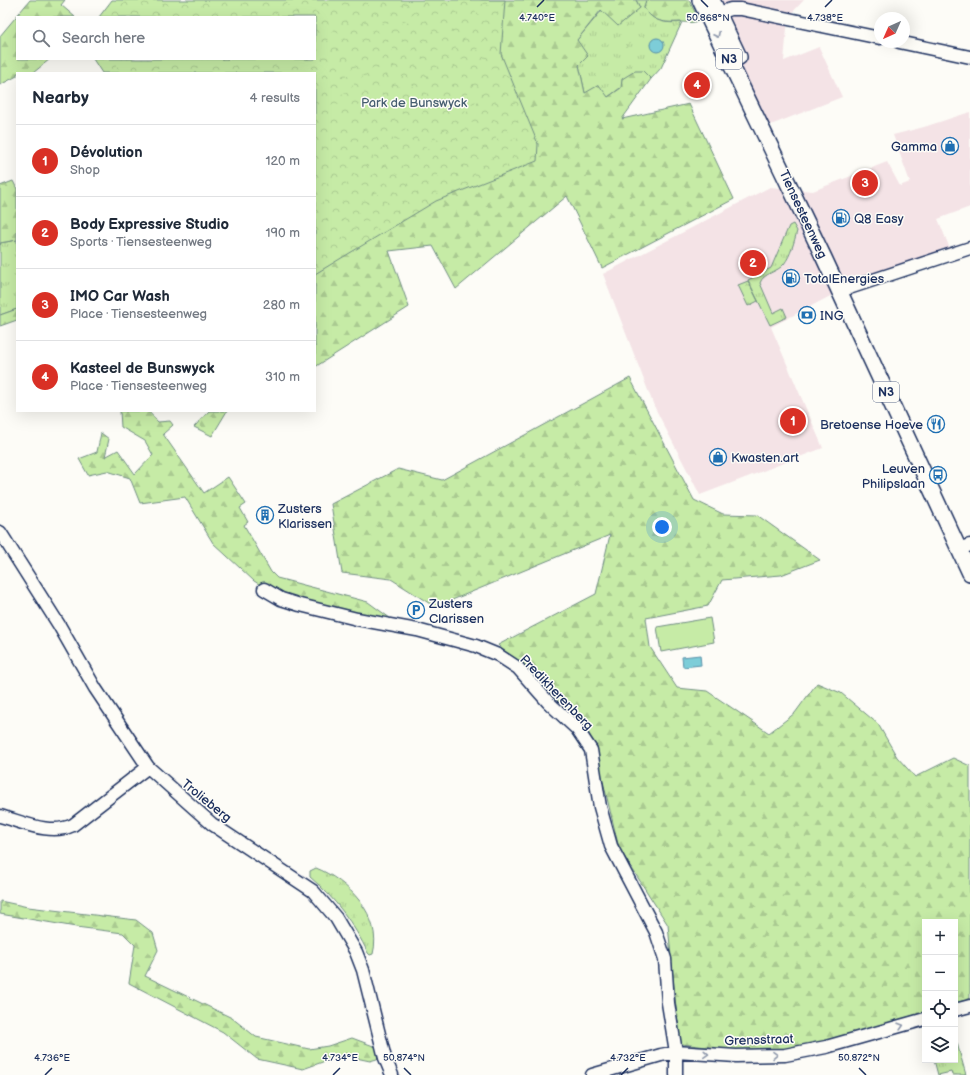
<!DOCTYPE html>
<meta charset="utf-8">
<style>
body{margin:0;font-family:"Balsamiq Sans",sans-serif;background:#f6f6f7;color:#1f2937}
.controls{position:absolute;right:12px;bottom:12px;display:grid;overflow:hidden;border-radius:0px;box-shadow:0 4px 16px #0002}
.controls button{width:36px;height:36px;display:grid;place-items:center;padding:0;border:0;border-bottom:1px solid #e0e1e3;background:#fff;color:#1f2937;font:20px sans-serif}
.compass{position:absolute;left:874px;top:12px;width:36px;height:36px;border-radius:50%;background:#fff;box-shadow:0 4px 16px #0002;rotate:225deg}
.you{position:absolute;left:662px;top:527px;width:14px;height:14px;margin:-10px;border:3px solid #fff;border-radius:50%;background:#1a73e8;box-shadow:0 0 0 6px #1a73e833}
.badge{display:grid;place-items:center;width:26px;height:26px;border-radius:50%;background:#d93025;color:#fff;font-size:13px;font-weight:700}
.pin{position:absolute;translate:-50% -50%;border:2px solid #fff;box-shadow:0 1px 4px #0006}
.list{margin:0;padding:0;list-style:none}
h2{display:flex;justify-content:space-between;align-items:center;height:52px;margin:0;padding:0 16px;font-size:17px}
h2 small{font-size:13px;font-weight:400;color:#747a83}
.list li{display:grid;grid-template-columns:26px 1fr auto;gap:12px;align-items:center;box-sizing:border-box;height:72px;padding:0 16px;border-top:1px solid #e0e1e3}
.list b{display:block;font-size:15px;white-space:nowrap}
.list p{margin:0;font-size:13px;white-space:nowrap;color:#747a83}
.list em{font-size:13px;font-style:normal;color:#747a83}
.icon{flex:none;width:22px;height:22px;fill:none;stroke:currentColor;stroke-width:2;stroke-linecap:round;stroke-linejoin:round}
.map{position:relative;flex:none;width:970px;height:1075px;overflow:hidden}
.search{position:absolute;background:#fff;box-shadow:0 4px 16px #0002;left:16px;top:16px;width:300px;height:44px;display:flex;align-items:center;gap:10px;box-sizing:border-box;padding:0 14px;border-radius:0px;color:#747a83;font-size:15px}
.panel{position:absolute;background:#fff;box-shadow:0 4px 16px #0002;left:16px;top:72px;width:300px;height:340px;border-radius:0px}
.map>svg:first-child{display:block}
.built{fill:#f4e3e6}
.grass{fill:url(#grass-tufts);stroke:#708d82}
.forest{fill:url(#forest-firs);stroke:#708d82}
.park{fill:url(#park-crowns);stroke:#708d82}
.pitch{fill:#c6eba6;stroke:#708d82}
.water{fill:#7dcdd8;stroke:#568ea7}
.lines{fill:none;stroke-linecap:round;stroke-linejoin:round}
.minor-casing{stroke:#1b2f5e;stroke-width:15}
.major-casing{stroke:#1b2f5e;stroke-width:18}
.minor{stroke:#fdfcf7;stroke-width:12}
.major{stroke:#fdfcf7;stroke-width:15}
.oneway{stroke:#8c96aa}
.ticks{fill:none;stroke:#1b2f5e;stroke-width:1.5}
.labels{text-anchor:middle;stroke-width:3;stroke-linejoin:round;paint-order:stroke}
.shield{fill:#fdfcf7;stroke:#5f6c8c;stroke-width:1}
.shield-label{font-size:12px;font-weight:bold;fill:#1b2f5e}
.park-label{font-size:13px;fill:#465e70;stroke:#fdfcf7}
.poi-label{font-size:13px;fill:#1b2f5e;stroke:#fdfcf7;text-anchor:start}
.street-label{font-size:13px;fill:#1b2f5e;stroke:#fdfcf7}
.ticks-label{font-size:10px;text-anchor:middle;fill:#1b2f5e;stroke:#fdfcf7;stroke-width:3;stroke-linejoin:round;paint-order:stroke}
</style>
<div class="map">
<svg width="970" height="1075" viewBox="0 0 970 1075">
<defs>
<pattern id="grass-tufts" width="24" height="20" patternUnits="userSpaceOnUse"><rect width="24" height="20" fill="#c6eba6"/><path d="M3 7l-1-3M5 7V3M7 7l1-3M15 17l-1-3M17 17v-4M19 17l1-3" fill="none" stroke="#aaca91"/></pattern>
<pattern id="forest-firs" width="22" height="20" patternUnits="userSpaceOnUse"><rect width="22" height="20" fill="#c6eba6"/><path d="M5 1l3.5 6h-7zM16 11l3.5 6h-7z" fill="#aaca91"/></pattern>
<pattern id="park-crowns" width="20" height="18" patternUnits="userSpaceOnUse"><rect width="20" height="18" fill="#c6eba6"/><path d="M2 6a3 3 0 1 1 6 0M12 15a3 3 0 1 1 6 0" fill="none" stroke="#aaca91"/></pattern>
</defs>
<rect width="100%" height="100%" fill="#fdfcf7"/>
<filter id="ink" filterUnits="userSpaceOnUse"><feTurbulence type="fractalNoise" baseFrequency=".025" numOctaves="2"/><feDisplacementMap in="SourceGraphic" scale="8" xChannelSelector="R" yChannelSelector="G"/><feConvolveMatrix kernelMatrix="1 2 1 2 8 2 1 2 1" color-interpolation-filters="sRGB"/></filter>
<g filter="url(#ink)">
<path class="built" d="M700,0H804L788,17L784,61L819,47L842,97L763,128Z
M970,112V207L938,219L952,254L840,291L771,327L823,448L700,495L654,406L603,274L770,187L813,191L887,162L900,186L910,182L893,135L924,127Z"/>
<path class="grass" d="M636,0H646L644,8C653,22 666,24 682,22L661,68L651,79L643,71L608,97L585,93L579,65L577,40L602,10L640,8Z
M793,224L797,231C794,242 791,255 784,264C778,272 763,273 760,283L773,313L783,308L787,317L770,325L748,280L771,268L789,226Z
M17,240V309L0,315V243Z
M748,281L758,301L748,306L738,285Z
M316,868C347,880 383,916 373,954L370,955L368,953C354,924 335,898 310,877V871Z
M957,1043L966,1075H952L951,1072L938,1075L934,1060H955V1044Z"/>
<path class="forest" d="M30,0H65L61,5L75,17H17V59H50L33,73H17V76L0,85V36Z
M481,0H636L640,8L618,26L601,10L577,40L588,56L579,65L585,93L599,85L608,97L621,88L622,79L635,71H643L651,79L622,119L689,104L734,199L602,268L567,196L456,289L433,246L389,251L409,307L315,367V134Z
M646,0H689L699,20C692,24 688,22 680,22C665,23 653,22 644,8Z
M13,181L17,189V240L0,243V245V186Z
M17,309V320L0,326V315Z
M630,378L694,500L723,514L757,515L820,560L781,575L722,580L708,606L646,618L650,647L677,688L707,691L769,733L795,713L817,683L841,693L878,724L897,757L915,777L953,758L970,766V999L955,1003V922H925V1012L823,1042L784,1050L747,1052L682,1044L679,1038L668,925L619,848L596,752L582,722L541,687L498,645L596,594L610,535L435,607L391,579L342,573L331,504L398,469L442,480Z
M120,411H148L158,422L170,421L173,425L163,434L204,493L228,477L246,504L240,508L248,522L244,525L271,572L277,578L368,602L394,621L336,612L278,596L254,581L213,543L185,497L140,503L130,478L107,471L88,475L79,459L97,452L101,433L109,439L105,457L118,450L135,474L153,455L145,441L121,427Z
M209,411H227L212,436L194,427Z
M0,901L28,907L136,920L153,933L158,950L145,976L232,1018L256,1037L309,1049L328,1046L352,1038L376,1047L380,1058L370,1061L342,1055L303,1069L257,1059L223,1032L129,983L135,945L123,933L76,927L0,914Z"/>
<path class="park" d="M112,0H505L501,54L538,144L537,161L436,201L315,274V73H102L93,59H315V17H99Z"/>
<path class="pitch" d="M710,618L714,642L661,652L657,627Z"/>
<path class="water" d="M650 45a7 7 0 1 1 14 0a7 7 0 1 1-14 0Z
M700,655L701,665L683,667L682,657Z"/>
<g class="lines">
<g class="minor-casing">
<path id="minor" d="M719,13L731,9H741L880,38
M899,42L970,57
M840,291L970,248
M0,532L59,625L95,688L148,767L212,824L313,891L336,918L356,952L363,970L385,1058L392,1075
M959,549L970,545
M264,589L281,599L300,605L357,619L417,630L476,646L498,655L518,668L548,702L577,729L591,750L600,807L611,846L656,932L665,959L668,1003L676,1052V1075
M0,816C23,822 50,836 73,825L148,767
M955,1010L970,1006
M592,1075L661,1055L676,1052L736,1056L785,1055L826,1047L925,1019"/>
</g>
<g class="major-casing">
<path id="major" d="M700,0L824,258L970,573
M712,0L739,57"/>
</g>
<use href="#minor" class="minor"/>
<use href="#major" class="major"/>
</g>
<defs><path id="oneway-chevron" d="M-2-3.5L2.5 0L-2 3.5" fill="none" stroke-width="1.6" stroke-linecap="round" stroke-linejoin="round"/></defs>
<g class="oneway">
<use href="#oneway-chevron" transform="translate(717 35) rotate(64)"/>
<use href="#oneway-chevron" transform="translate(901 1026) rotate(-16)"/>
<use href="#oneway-chevron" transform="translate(706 1054) rotate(4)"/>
<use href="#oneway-chevron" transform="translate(775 1055) rotate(-1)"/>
</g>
</g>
<path class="ticks" d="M701,0L708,7M537,7L544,0M825,7L832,0M404,1068L411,1075M859,1068L866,1075M45,1075L52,1068M333,1075L340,1068M621,1075L628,1068"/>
<defs>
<g id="shop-ring" transform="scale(0.9)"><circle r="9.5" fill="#fdfcf7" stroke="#1f6fb2" stroke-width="1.5"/><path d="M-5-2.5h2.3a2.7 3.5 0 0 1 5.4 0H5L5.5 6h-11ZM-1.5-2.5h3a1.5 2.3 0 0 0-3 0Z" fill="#1f6fb2"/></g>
<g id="fuel-ring" transform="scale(0.9)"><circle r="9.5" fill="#fdfcf7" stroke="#1f6fb2" stroke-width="1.5"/><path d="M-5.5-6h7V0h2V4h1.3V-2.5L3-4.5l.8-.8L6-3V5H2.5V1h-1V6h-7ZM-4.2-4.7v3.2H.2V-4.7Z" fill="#1f6fb2"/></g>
<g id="bank-ring" transform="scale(0.9)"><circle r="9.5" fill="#fdfcf7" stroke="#1f6fb2" stroke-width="1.5"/><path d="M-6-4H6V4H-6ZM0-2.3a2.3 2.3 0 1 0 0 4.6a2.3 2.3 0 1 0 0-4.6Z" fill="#1f6fb2"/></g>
<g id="restaurant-ring" transform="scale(0.9)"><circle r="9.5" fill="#fdfcf7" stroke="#1f6fb2" stroke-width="1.5"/><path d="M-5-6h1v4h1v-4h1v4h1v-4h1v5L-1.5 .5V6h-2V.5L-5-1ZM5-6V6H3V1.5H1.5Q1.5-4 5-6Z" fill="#1f6fb2"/></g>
<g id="bus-ring" transform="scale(0.9)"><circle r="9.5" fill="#fdfcf7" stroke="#1f6fb2" stroke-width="1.5"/><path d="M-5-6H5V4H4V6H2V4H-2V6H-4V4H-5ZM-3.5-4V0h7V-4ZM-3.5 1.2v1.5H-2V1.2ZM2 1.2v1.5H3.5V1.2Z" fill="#1f6fb2"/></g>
<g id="building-ring" transform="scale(0.9)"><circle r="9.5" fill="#fdfcf7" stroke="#1f6fb2" stroke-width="1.5"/><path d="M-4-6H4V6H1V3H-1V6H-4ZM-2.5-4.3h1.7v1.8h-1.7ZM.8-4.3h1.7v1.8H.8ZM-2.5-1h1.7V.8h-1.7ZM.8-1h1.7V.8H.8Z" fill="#1f6fb2"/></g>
<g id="parking-ring" transform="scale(0.9)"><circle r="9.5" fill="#fdfcf7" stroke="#1f6fb2" stroke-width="1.5"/><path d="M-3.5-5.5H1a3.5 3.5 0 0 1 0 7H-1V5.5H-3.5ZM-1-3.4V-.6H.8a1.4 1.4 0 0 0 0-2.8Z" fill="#1f6fb2"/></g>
</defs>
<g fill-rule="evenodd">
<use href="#shop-ring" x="950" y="146"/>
<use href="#fuel-ring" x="841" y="218"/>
<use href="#fuel-ring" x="791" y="278"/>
<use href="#bank-ring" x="807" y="315"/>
<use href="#restaurant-ring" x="936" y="424"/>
<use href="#shop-ring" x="718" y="457"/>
<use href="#bus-ring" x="938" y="475"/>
<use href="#building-ring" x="265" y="515"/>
<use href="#parking-ring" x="416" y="610"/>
</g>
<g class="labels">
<g class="shield">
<rect x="716" y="49" width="26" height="20" rx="3"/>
<rect x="873" y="382" width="26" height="20" rx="3"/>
</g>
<g class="shield-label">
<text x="729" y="63">N3</text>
<text x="886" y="396">N3</text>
</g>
<g class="park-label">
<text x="414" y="107">Park de Bunswyck</text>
</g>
<g class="poi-label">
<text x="937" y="151" text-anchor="end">Gamma</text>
<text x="854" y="223">Q8 Easy</text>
<text x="804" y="283">TotalEnergies</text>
<text x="820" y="320">ING</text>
<text x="923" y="429" text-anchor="end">Bretoense Hoeve</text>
<text x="731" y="462">Kwasten.art</text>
<text x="925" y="473" text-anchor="end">Leuven<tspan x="925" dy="15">Philipslaan</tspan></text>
<text x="278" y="513">Zusters<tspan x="278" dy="15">Klarissen</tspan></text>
<text x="429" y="608">Zusters<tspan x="429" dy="15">Clarissen</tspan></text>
</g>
<g class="street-label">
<text transform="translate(804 214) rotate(65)" y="5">Tiensesteenweg</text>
<text transform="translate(557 692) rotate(46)" y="5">Predikherenberg</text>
<text transform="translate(207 800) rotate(39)" y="5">Trolieberg</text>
<text transform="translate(759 1039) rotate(-2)" y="5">Grensstraat</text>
</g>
</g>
<g class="ticks-label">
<text x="537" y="21">4.740°E</text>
<text x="708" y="21">50.868°N</text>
<text x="825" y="21">4.738°E</text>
<text x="52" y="1061">4.736°E</text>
<text x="340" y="1061">4.734°E</text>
<text x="404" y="1061">50.874°N</text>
<text x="628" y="1061">4.732°E</text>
<text x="859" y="1061">50.872°N</text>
</g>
</svg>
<div class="controls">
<button>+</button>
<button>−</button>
<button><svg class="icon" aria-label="locate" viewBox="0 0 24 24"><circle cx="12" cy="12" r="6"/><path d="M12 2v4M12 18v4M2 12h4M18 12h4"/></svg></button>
<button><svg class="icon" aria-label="layers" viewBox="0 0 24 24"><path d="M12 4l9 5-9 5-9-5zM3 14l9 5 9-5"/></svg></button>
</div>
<svg class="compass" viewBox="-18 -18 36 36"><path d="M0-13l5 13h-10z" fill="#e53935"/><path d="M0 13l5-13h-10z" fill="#747a83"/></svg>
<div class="you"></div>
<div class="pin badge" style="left:793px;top:421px">1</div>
<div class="pin badge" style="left:753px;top:263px">2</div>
<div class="pin badge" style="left:865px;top:183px">3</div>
<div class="pin badge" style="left:697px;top:85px">4</div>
<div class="search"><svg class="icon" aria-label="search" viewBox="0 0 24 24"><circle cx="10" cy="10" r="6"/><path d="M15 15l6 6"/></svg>Search here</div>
<section class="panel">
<h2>Nearby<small>4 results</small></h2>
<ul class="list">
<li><span class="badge">1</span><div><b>Dévolution</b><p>Shop</p></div><em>120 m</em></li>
<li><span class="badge">2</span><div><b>Body Expressive Studio</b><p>Sports · Tiensesteenweg</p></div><em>190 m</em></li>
<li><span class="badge">3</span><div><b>IMO Car Wash</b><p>Place · Tiensesteenweg</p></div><em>280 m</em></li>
<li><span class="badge">4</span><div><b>Kasteel de Bunswyck</b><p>Place · Tiensesteenweg</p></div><em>310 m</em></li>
</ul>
</section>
</div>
